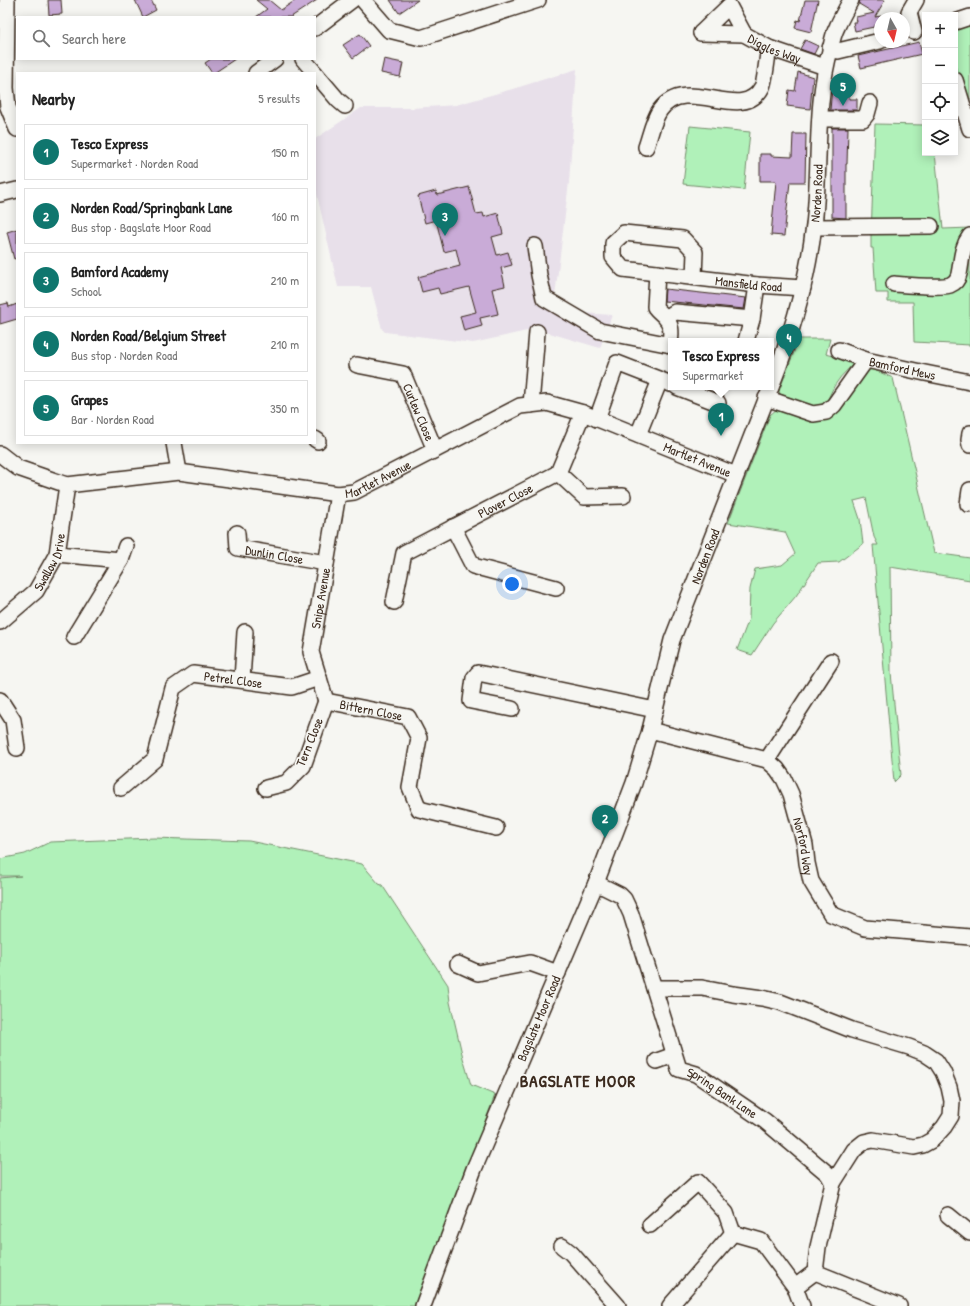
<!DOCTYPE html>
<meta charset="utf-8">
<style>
body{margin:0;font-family:"Patrick Hand",sans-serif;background:#f6f6f6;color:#222}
.controls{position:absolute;right:12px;top:12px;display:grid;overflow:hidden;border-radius:0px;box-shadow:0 2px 10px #0003}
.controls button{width:36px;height:36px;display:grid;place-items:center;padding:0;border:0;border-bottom:1px solid #e0e0e0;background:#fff;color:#222;font:20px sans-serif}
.compass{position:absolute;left:874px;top:12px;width:36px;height:36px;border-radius:50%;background:#fff;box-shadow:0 2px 10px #0003;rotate:172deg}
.you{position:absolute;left:512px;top:584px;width:14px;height:14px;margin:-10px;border:3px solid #fff;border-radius:50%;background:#1a73e8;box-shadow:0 0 0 6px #1a73e833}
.badge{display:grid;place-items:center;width:26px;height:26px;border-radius:50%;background:#0f766e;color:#fff;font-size:13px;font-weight:700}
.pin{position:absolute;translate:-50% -33px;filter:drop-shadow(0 1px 2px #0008)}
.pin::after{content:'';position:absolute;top:21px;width:14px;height:12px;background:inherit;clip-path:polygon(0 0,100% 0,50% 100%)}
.popup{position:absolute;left:668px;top:338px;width:106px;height:52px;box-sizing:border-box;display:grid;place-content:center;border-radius:0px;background:#fff;filter:drop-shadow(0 1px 3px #0005);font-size:13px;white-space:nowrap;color:#767676}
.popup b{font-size:15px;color:#222}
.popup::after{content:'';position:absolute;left:50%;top:100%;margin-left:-8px;border:8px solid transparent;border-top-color:#fff}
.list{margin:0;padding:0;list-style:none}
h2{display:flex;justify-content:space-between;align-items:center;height:52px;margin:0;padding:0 16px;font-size:17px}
h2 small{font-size:13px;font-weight:400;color:#767676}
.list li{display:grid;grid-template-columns:26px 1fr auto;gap:12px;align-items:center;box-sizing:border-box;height:56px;margin:0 8px 8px;padding:0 8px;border:1px solid #e0e0e0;border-radius:0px}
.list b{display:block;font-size:15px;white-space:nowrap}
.list p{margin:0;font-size:13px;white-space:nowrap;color:#767676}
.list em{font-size:13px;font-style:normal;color:#767676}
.icon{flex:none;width:22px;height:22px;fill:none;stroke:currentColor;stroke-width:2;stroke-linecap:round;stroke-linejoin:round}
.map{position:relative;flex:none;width:970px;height:1306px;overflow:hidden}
.search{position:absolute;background:#fff;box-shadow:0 2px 10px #0003;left:16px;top:16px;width:300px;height:44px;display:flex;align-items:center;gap:10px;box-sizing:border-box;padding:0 14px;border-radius:0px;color:#767676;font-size:15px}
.panel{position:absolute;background:#fff;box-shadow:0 2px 10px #0003;left:16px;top:72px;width:300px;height:372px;border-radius:0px}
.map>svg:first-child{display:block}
.built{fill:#e8e0ea}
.green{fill:#b0f1b9;stroke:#768e6c}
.building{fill:#c9abd7;stroke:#3b2a1e}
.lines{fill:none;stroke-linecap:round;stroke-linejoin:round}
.minor-casing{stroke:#3b2a1e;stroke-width:18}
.minor{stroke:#f6f6f2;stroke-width:15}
.labels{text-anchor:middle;stroke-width:3.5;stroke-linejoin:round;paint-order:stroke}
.street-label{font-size:13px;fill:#3b2a1e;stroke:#f6f6f2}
.district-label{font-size:17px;font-weight:bold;letter-spacing:1px;fill:#3b2a1e;stroke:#f6f6f2}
</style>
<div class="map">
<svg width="970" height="1306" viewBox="0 0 970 1306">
<rect width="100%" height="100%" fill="#f6f6f2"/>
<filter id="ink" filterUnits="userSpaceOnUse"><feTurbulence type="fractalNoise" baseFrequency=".025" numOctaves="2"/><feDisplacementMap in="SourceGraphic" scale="8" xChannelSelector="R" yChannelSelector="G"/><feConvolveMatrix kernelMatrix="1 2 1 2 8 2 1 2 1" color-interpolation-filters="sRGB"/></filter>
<g filter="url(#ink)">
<path class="built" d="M577,69L569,182L555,296L583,313L612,315L600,348L536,329L473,343L385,332L382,329L371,287H338L315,186V139L361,108H412L456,105L516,88Z"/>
<path class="green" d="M970,25V114L955,65V30Z
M875,124L925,125V153H935L943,229L970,228V345L914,342L913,302H888V293H876L873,248H871V237Z
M690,126L750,132L744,190L683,184Z
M799,339H830L826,354L845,359L854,363C849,369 841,375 837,382C828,394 830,406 812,406L780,394L779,391Z
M870,368L893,378L934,553L970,558V580L890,567L891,673L901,775L894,782L873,545H878L874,537L866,498L854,501L860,519L863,544L839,562L818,563L796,596L773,623L752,655L737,650L749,619L750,589L755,569L782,565L795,554L785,532L728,523L770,415L778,408L814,418L865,371Z
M154,838L249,841L362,864L379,884L382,885L448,985L450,1002L463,1058L471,1085L495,1095L416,1306H0V878L21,876H0V859L25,854L50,842Z"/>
<path class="building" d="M48,0H61L62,14L49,15Z
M135,0H151L156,10L143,17Z
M256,0H269L281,10L296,0H317L291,17H256L267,9Z
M390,0H418L399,13Z
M805,0H818L811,32L795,28L797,20L800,21Z
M860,0H885L875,17L881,16L880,24L874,26V27L855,31L853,22H857L856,17L874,13L859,4Z
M360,34L369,46L353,58L343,45Z
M805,40L818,46L814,54L800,49Z
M919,42L922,54L861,68L858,56Z
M211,59H235L214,73H212L205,63Z
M384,59L403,63L400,77L381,73Z
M798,72L813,77L810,109L787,106L789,90L795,91Z
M832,88H850L849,99H857V110H830Z
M832,128H848L847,164H846V218L832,217Z
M793,134H806L805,182H790L784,236L771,235L776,181H760V154H771V156L792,157Z
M469,187L476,214L483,213L484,217L498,213L503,234L492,237L497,255L508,252L512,265L501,268L505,286L492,289L498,314L480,318L482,326L464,331L460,316L476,312L469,287L440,294L438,288L422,292L418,277L460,266L456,249L444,252L436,220L425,223L418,196L436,191L437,195Z
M17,229V258L14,259L7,232Z
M665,289L746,298L744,309L664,301Z
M8,303L9,307L17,304V319L0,324V305Z"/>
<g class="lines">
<g class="minor-casing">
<g id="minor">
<path d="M7,0L6,88L8,107L17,129"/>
<path d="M363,0L389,30L421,38L538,0"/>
<path d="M955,22L970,17"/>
<path d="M315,28L352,0"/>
<path d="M914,32L909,12L916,0"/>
<path id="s1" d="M701,33L744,34L769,48L825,67"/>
<path d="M701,33L729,6L744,34"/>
<path d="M830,48L838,51L880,41"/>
<path d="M303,59L315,73"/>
<path d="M256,73L275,59"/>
<path d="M315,73L338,100L345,106"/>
<path d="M955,80L970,129"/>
<path d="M820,119H863L867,114L870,103"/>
<path d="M646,147C650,136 653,120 660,110C687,73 742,125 762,87C765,82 767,57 769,48"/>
<path d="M0,194L17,190"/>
<path d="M814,227L931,226"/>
<path d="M535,246L539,275L544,298L600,331L671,345"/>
<path d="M657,273L655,307C658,311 661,313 664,316C673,325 671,334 670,345"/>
<path id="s2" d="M694,277L695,252L683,239L624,233L613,243V257L623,269L757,285L803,288"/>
<path d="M894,284C906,285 940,288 950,285C955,283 958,279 959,274C962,260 961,248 970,236"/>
<path d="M666,318L675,312L752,319"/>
<path d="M746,341L752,319L757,285"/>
<path d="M839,350L866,360"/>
<path id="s3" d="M357,365L403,374L435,450"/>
<path d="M677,387L718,403"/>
<path id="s4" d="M771,387C791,336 808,279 814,225C821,166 814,105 831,47C832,41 834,33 837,27C841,18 846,9 851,0"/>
<path id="s5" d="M766,398L813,414L826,412L834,405L866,360L925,373L970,382"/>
<path d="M531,405L537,332"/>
<path d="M597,419L617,363L671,384"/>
<path d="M970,433L969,440L970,445"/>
<path d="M638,435L660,380"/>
<path d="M315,439L318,441"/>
<path d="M174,443L179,472"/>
<path id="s6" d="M0,454L18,468L67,485L179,472L338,494L354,492L520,406L547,403L583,413L736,475"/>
<path d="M558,473L583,413"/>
<path d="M968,504L970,490"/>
<path d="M453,527L473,566L556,588"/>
<path id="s7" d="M237,533L238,548L326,563"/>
<path d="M57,554L121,560L74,637"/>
<path d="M121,560L126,546"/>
<path id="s8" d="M394,602L404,553L558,473L584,497L623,496"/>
<path id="s9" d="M0,622L36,591L57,554L67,485"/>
<path d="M242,680L245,632"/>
<path d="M0,700L13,720L17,748"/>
<path id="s10" d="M326,701L408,717L419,738L410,787L419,809L496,828"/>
<path id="s11" d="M326,701L311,652L338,494"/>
<path d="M512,709L471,701L474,678L478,673L655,710"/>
<path id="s12" d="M650,730L767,760L777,769L784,779L791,794L805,845L807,863L811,881L831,914L865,928L970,937"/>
<path d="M767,760L831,661"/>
<path id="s13" d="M121,788L155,759L173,688L193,674L292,687L319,678"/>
<path d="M266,788L286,783L303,766L326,701"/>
<path id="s14" d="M596,883L620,895L624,899L631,914L679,1069L696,1074L765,1121L828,1174L833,1183L818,1247L815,1272L795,1287"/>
<path d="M458,964L478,973L530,963L558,973"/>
<path d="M654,988H702L733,994L762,998L780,1002L852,1030L909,1047L924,1053L936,1061L943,1072L949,1087L952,1101L951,1116L944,1127L932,1140L923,1145L914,1147L873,1140L864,1142L854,1150L833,1183"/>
<path d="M657,1061L674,1055"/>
<path d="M948,1215L970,1233"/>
<path d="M650,1225L698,1182L726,1213L733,1233L761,1241L795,1287L802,1306"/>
<path d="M562,1246L571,1253L618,1306"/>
<path d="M815,1272L899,1306"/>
<path id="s15" d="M423,1306L474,1169L596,883L634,783L650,730L672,640L771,387"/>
<path d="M670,1306L733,1233"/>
</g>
</g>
<use href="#minor" class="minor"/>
</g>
</g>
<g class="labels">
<g class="street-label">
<text dy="5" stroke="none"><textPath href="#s1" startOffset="77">Diggles Way</textPath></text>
<text dy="5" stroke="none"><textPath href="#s4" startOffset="200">Norden Road</textPath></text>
<text dy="5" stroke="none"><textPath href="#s2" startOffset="273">Mansfield Road</textPath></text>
<text dy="5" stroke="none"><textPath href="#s5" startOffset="166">Bamford Mews</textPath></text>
<text dy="5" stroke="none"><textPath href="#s3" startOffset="88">Curlew Close</textPath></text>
<text dy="5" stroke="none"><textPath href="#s6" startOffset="739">Martlet Avenue</textPath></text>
<text dy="5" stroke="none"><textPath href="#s6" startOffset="391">Martlet Avenue</textPath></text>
<text dy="5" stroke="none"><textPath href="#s8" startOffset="164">Plover Close</textPath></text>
<text dy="5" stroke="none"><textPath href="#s7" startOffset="52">Dunlin Close</textPath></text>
<text dy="5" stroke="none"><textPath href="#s15" startOffset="802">Norden Road</textPath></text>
<text dy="5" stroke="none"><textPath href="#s9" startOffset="80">Swallow Drive</textPath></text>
<text dy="5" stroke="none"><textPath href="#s11" startOffset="106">Snipe Avenue</textPath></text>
<text dy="5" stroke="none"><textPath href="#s13" startOffset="183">Petrel Close</textPath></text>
<text dy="5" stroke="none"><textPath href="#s10" startOffset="46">Bittern Close</textPath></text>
<text transform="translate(309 742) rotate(-68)" y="5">Tern Close</text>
<text dy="5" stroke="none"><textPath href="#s12" startOffset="217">Norford Way</textPath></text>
<text dy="5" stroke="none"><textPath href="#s15" startOffset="310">Bagslate Moor Road</textPath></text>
<text dy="5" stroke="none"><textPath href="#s14" startOffset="261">Spring Bank Lane</textPath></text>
</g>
<g class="district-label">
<text x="578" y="1087">BAGSLATE MOOR</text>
</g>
</g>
</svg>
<div class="controls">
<button>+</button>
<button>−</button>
<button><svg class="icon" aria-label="locate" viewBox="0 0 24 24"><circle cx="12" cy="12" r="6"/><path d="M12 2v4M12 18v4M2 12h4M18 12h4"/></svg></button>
<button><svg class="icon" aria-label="layers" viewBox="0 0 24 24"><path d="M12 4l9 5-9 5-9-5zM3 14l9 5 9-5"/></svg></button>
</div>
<svg class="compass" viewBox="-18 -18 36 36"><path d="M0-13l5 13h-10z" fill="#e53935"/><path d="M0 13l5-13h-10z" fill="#767676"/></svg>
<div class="you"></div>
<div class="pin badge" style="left:721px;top:436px">1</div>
<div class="popup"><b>Tesco Express</b>Supermarket</div>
<div class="pin badge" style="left:605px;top:838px">2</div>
<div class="pin badge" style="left:445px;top:236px">3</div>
<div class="pin badge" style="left:789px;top:357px">4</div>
<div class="pin badge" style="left:843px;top:106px">5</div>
<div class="search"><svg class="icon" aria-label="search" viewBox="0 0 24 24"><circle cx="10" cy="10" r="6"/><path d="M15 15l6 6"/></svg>Search here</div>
<section class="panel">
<h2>Nearby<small>5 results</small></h2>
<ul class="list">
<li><span class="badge">1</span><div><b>Tesco Express</b><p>Supermarket · Norden Road</p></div><em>150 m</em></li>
<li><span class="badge">2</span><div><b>Norden Road/Springbank Lane</b><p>Bus stop · Bagslate Moor Road</p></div><em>160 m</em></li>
<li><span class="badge">3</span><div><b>Bamford Academy</b><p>School</p></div><em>210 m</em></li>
<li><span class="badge">4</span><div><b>Norden Road/Belgium Street</b><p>Bus stop · Norden Road</p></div><em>210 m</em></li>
<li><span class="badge">5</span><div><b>Grapes</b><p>Bar · Norden Road</p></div><em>350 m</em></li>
</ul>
</section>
</div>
